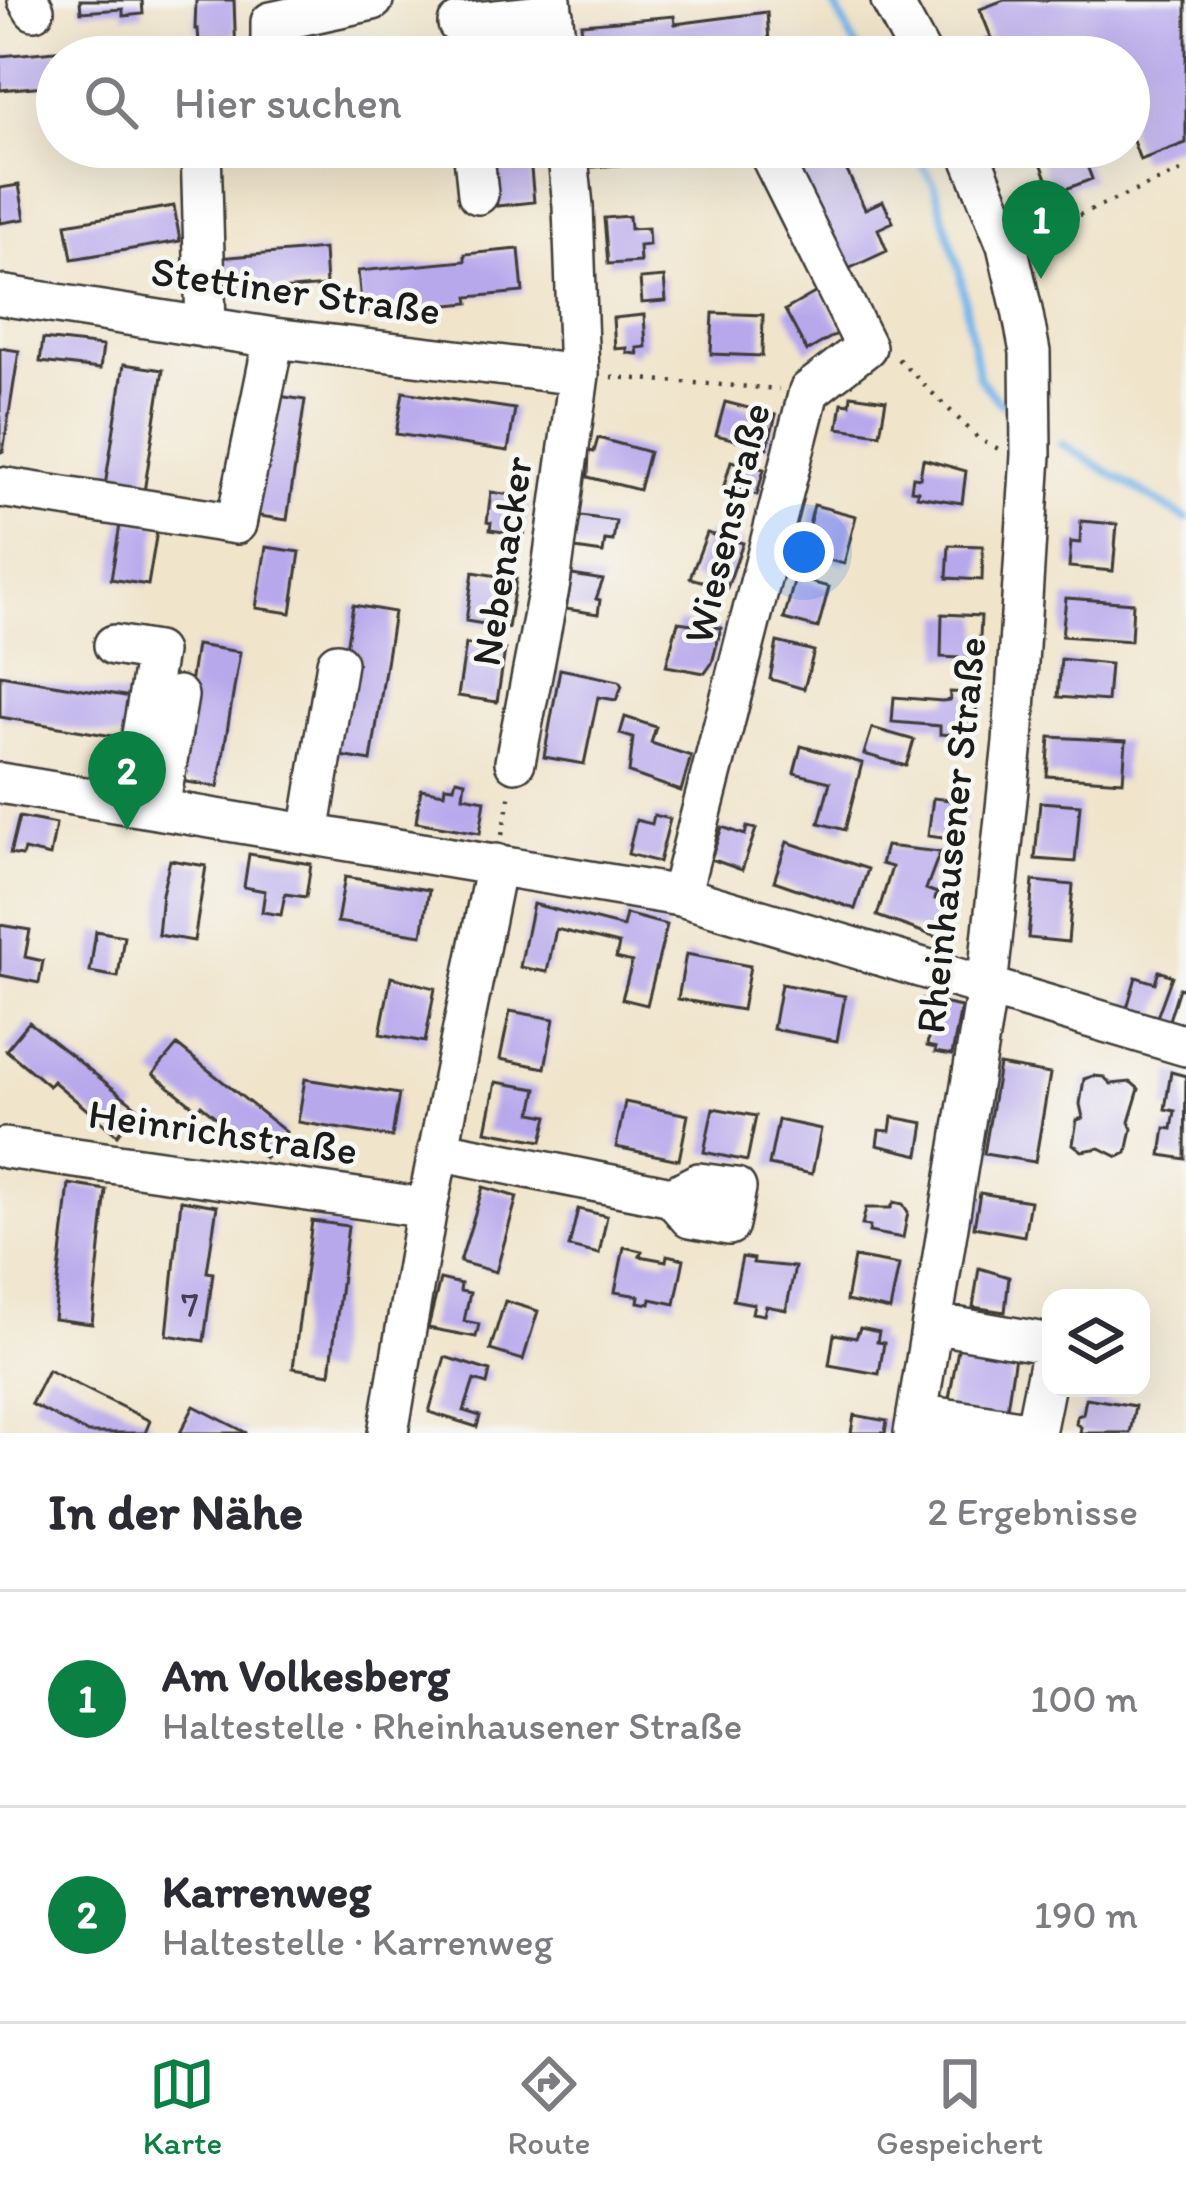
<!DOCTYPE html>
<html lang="de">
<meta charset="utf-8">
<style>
body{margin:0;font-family:Itim,sans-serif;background:#f2f2f3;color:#2b2b33}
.controls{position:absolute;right:36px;bottom:36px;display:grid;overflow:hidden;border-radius:24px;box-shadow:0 12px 48px #0002}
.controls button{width:108px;height:108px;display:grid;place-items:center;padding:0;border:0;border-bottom:3px solid #e1e1e2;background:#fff;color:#2b2b33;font:60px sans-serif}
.you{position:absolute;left:804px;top:552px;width:42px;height:42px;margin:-30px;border:9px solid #fff;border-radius:50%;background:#1a73e8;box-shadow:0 0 0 18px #1a73e833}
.badge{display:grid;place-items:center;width:78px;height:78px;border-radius:50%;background:#0b8043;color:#fff;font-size:39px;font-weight:700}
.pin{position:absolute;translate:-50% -99px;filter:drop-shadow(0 3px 6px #0008)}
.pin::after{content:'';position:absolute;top:63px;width:42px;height:36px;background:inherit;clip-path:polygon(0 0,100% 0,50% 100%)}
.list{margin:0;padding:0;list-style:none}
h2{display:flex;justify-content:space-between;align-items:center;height:156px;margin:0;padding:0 48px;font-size:51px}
h2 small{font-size:39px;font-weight:400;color:#7c7c81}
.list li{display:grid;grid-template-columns:78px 1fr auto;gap:36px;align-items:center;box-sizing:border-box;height:216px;padding:0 48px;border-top:3px solid #e1e1e2}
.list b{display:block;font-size:45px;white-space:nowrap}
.list p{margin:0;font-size:39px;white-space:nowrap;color:#7c7c81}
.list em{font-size:39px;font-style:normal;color:#7c7c81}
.icon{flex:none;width:66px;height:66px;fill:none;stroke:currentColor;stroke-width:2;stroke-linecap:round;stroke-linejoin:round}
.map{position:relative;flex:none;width:1186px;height:1433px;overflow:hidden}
.search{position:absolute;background:#fff;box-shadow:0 12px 48px #0002;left:36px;right:36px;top:36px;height:132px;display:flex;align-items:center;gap:30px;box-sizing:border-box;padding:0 42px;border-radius:66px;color:#7c7c81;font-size:45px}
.sheet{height:588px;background:#fff}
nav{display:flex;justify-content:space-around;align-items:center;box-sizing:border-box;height:168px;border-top:3px solid #e1e1e2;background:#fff;font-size:33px;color:#7c7c81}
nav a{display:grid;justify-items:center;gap:6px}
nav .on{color:#0b8043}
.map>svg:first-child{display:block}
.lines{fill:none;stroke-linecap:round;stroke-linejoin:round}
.stream{stroke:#77b6ea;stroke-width:8}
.building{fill:#b7a8ec}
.minor-casing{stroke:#3c3a36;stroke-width:44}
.path{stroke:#3c3a36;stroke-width:4.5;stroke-dasharray:3 9;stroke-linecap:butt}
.minor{stroke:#fff;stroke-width:39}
.labels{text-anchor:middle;stroke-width:9;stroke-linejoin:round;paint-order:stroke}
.number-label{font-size:36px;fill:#433f50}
.street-label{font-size:42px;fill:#1c1c1c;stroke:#f6f6f2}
</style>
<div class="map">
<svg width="1186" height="1433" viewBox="0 0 1186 1433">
<rect width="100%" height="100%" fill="#f6f6f2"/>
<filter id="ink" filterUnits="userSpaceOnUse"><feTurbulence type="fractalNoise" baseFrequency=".00833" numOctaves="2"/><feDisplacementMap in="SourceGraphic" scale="24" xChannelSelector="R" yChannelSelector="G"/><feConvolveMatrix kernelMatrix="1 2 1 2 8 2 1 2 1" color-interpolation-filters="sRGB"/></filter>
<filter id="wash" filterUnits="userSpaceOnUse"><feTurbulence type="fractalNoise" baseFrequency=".004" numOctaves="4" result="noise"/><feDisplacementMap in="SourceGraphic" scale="48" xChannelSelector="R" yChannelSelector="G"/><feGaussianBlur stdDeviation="2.7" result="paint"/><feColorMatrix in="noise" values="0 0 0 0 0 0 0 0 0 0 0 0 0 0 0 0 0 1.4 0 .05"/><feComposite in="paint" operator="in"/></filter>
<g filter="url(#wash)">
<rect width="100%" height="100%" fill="#f0e4ca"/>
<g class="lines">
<path class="stream" d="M832,0L861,57
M912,147L934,184L960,273L979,378L1001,404
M1062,444L1186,519"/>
</g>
<g id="blocks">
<path class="building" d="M80,0H142L143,14L123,16V9L81,12Z
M196,0H234L236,57H200L198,29H195Z
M1004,0H1186V143L1140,160L1129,130V57H982L976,42L991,37L980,9Z
M767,12L770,57H584L581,24L674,16L675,24Z
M522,32L524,54L450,57L448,40Z
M99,47L100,57H57V85L0,90V56Z
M491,147H529L534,202L497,206Z
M592,147H684L685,159L593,167Z
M784,147H852L859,161L845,167L865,209L883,201L893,222L878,229L887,251L848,269Z
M1035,147H1080L1092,179L1053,194Z
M19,185L25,219L0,223V188Z
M174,206L180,241L72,259L66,224Z
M629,216L630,229L648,228L649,245L639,246L640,262L608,264L604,218Z
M324,249L326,286L220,295L217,258Z
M519,249L523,292L468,297L469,303L362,313L358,271L465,261V254Z
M664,277L666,301L642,303L640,279Z
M820,290L842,331L807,351L785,310Z
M713,313L763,315L762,356L711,354Z
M644,315L646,347L637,348L638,354L627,353V348L615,349L613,318Z
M43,339L103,346L100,369L40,362Z
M0,348L19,351L3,452H0Z
M124,364L163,370L144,492L105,486Z
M403,392L515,409L508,451L396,434Z
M272,395L305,400L287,520L253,515Z
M851,395L886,400L880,434L838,428L842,403L850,404Z
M725,402L776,415L767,448L716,435Z
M598,438L649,452L639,490L588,477L589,451L594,452Z
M923,459L966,471L962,503L917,496L918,491L911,490L913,477L920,478Z
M731,461L764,469L757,495L724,486Z
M491,492L530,498L524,535L490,530L491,523L487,522Z
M814,505L856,516L844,564L802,553Z
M581,516L616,521L613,541L605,540L603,553L575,549L577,535H573Z
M121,519L158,525L148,585L111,579Z
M1081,521L1117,524L1113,571L1069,567L1071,542L1080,543Z
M707,533L743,543L727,588L690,578Z
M949,545L983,546L982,580L947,578Z
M266,547L300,552L291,613L256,608Z
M473,572L516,579L508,628L466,621Z
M572,575L603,580L596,599L600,600L598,614L566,609Z
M795,578L829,587L818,628L784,619Z
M1066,598L1133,603L1131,641L1062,636Z
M353,605L394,612L371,761L329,754Z
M942,614L981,616L979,659L941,657Z
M678,622L721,628L712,663L705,673L666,666Z
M777,642L814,651L804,689L770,679Z
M466,644L505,650L497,702L458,696Z
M196,645L240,652L218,787L175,780Z
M1061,659L1110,664L1107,701L1058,697Z
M560,669L619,681L622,686L616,700L598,697L584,764L544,757Z
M0,675L131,697L124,738L0,717Z
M950,692L970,693L969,701H977L974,736L940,734V726L892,722L894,697L942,701L950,700Z
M625,717L656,727L651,743L691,756L681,791L629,773L633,738L620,734Z
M872,728L914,740L906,766L864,754Z
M1050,737L1126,741L1123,781L1047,776Z
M801,746L862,763L845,830L819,823L830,782L794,773Z
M456,779L465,781L463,796L485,800L480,833L416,822L421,789L444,793L445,786L454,787Z
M933,798L967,802L964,828L960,827L958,840L928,836Z
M1040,802L1080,805L1075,862L1035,859Z
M654,815L670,819L659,862L628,854L636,820L652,824Z
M19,817L56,824L50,856L24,850L22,856L10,854Z
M722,827L745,835L747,827L756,829L742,870L711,859Z
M787,842L868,869L855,909L774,881Z
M886,846L940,852L926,889L937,893L935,899L956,906L945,940L877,916L892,867L881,864Z
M249,854L311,864L306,897L285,894L281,915L262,912L265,891L244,887Z
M170,860L206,866L194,941L158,935L162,894Z
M345,877L429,890L422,935L337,922Z
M1033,881L1073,885L1068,942L1028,938Z
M533,904L623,927L626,914L667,925L647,1005L622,999L632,962L616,958L619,944L556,929L547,972L520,967Z
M0,925L30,930L25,957L43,961L39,983L0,975Z
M96,931L124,936L118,977L90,972Z
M686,954L750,966L742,1010L678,999Z
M1159,971L1172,976L1157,1017L1127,1008L1136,977L1155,983Z
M391,977L435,988L425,1042L380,1034Z
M781,984L845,996L837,1041L773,1029Z
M1179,988L1186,990V1025L1169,1020Z
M922,999L961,1007L952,1055L935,1052L936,1048L927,1046L929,1032L916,1029Z
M510,1011L554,1019L545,1068L500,1059Z
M29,1022L138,1108L117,1135L53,1081L49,1086L6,1050Z
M177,1045L286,1132L265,1158L201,1105L197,1109L153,1074Z
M999,1065L1050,1074L1035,1162L984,1154Z
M1171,1072L1186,1076L1185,1159L1161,1155L1165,1128L1172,1129L1175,1111L1165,1109Z
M1093,1076L1104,1077L1111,1084L1131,1082L1139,1089L1129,1122L1132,1129L1127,1153L1118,1157L1100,1148L1082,1151L1073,1144L1077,1120L1083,1118L1080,1104L1084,1079Z
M305,1079L399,1094L392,1137L298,1122Z
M496,1082L537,1089L532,1113L548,1116L542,1141L486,1131Z
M625,1102L688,1115L679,1160L616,1147Z
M713,1108L756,1116L747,1161L704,1152Z
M892,1117L924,1123L919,1155L877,1145L879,1130L890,1131Z
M778,1120L821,1129L812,1174L769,1165Z
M69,1184L106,1190L92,1324L54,1319Z
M483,1187L517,1197L496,1272L460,1262Z
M980,1193L1030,1201L1024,1236L974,1227Z
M181,1200L217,1206L207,1272L213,1273L204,1341L167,1335Z
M894,1202L903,1204L908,1212L903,1238L869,1232L870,1226L862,1225L866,1208H891Z
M578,1209L607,1216L599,1254L569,1247Z
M312,1221L348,1226L330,1374L293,1368Z
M624,1247L642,1251L640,1256L666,1261L667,1255L684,1259L675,1304L651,1299L650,1304L638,1302L639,1296L615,1292Z
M742,1257L754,1259L753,1263L795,1267L786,1310L766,1306L764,1315L752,1313L754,1304L733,1300Z
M854,1257L899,1265L890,1310L846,1301Z
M979,1268L1009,1277L1005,1312L973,1307Z
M440,1279L461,1284L460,1291L470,1293L464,1321L479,1324L476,1337L428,1328Z
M505,1301L538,1311L523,1360L490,1350Z
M860,1328L879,1332L877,1342L884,1343L879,1374L829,1365L834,1334L856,1338Z
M961,1333L1017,1343L1005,1421L947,1410Z
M445,1357L490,1371L487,1384L474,1380L464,1411L480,1416L477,1427L429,1412Z
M48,1370L150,1421L145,1433H88L31,1404Z
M1086,1398L1135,1406L1130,1433H1080L1081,1427L1076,1424L1077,1416L1083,1414Z
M194,1406L247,1433H180Z
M854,1415L887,1421L885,1433H851Z"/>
</g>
</g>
<g filter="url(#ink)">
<use href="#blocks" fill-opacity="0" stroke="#3c3a36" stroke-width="3"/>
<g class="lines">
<g class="minor-casing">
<path id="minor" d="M28,0L34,10
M551,0L557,57
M891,0L922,57
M458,24L553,14
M271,57V22L373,0
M201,147L206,328
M473,147L478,194
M0,295L274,338L579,375
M0,487L236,524L274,338
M114,645L156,652L130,805
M515,762L550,583L579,375L573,206L567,147
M0,783L680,896L1186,1046
M159,809L178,696
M309,834L337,663
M680,896L809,391L866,347L766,147
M5,1148L427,1208
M438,1150L672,1197L690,1218L729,1225L736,1188L699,1183L672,1197
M917,1414L1032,1432L1036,1428L1050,1359L1047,1349L1039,1342L932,1323
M388,1433L427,1208L496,864
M914,1433L987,988L1013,742L1031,455L1030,352L1022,310L1007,245L967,147"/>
</g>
<path class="path" d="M1035,234L1186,169
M898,359L980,440L1001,450
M611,377L779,389
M502,835L510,793"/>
<use href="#minor" class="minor"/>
</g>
</g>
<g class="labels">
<g class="number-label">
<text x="190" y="1317">7</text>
</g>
<g class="street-label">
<text transform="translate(296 290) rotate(8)" y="15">Stettiner Straße</text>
<text transform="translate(726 523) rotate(-76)" y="15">Wiesenstraße</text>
<text transform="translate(501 561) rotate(-81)" y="15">Nebenacker</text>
<text transform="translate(950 835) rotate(-84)" y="15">Rheinhausener Straße</text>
<text transform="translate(223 1131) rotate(8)" y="15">Heinrichstraße</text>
</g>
</g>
</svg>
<div class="controls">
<button><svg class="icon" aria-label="layers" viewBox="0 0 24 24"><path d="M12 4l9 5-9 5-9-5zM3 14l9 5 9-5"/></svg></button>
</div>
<div class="you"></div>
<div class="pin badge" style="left:1041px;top:279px">1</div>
<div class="pin badge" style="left:127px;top:830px">2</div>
<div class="search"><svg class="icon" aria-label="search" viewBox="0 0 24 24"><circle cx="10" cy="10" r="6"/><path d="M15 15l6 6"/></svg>Hier suchen</div>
</div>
<section class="sheet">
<h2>In der Nähe<small>2 Ergebnisse</small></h2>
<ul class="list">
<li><span class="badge">1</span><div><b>Am Volkesberg</b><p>Haltestelle · Rheinhausener Straße</p></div><em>100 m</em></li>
<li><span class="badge">2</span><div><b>Karrenweg</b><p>Haltestelle · Karrenweg</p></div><em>190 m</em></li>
</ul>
</section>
<nav>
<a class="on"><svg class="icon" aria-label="map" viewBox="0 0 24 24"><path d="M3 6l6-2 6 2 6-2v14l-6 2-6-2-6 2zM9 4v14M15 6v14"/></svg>Karte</a>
<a><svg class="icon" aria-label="directions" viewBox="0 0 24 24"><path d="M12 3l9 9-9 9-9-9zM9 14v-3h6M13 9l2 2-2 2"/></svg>Route</a>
<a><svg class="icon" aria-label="saved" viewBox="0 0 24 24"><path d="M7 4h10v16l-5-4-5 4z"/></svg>Gespeichert</a>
</nav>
